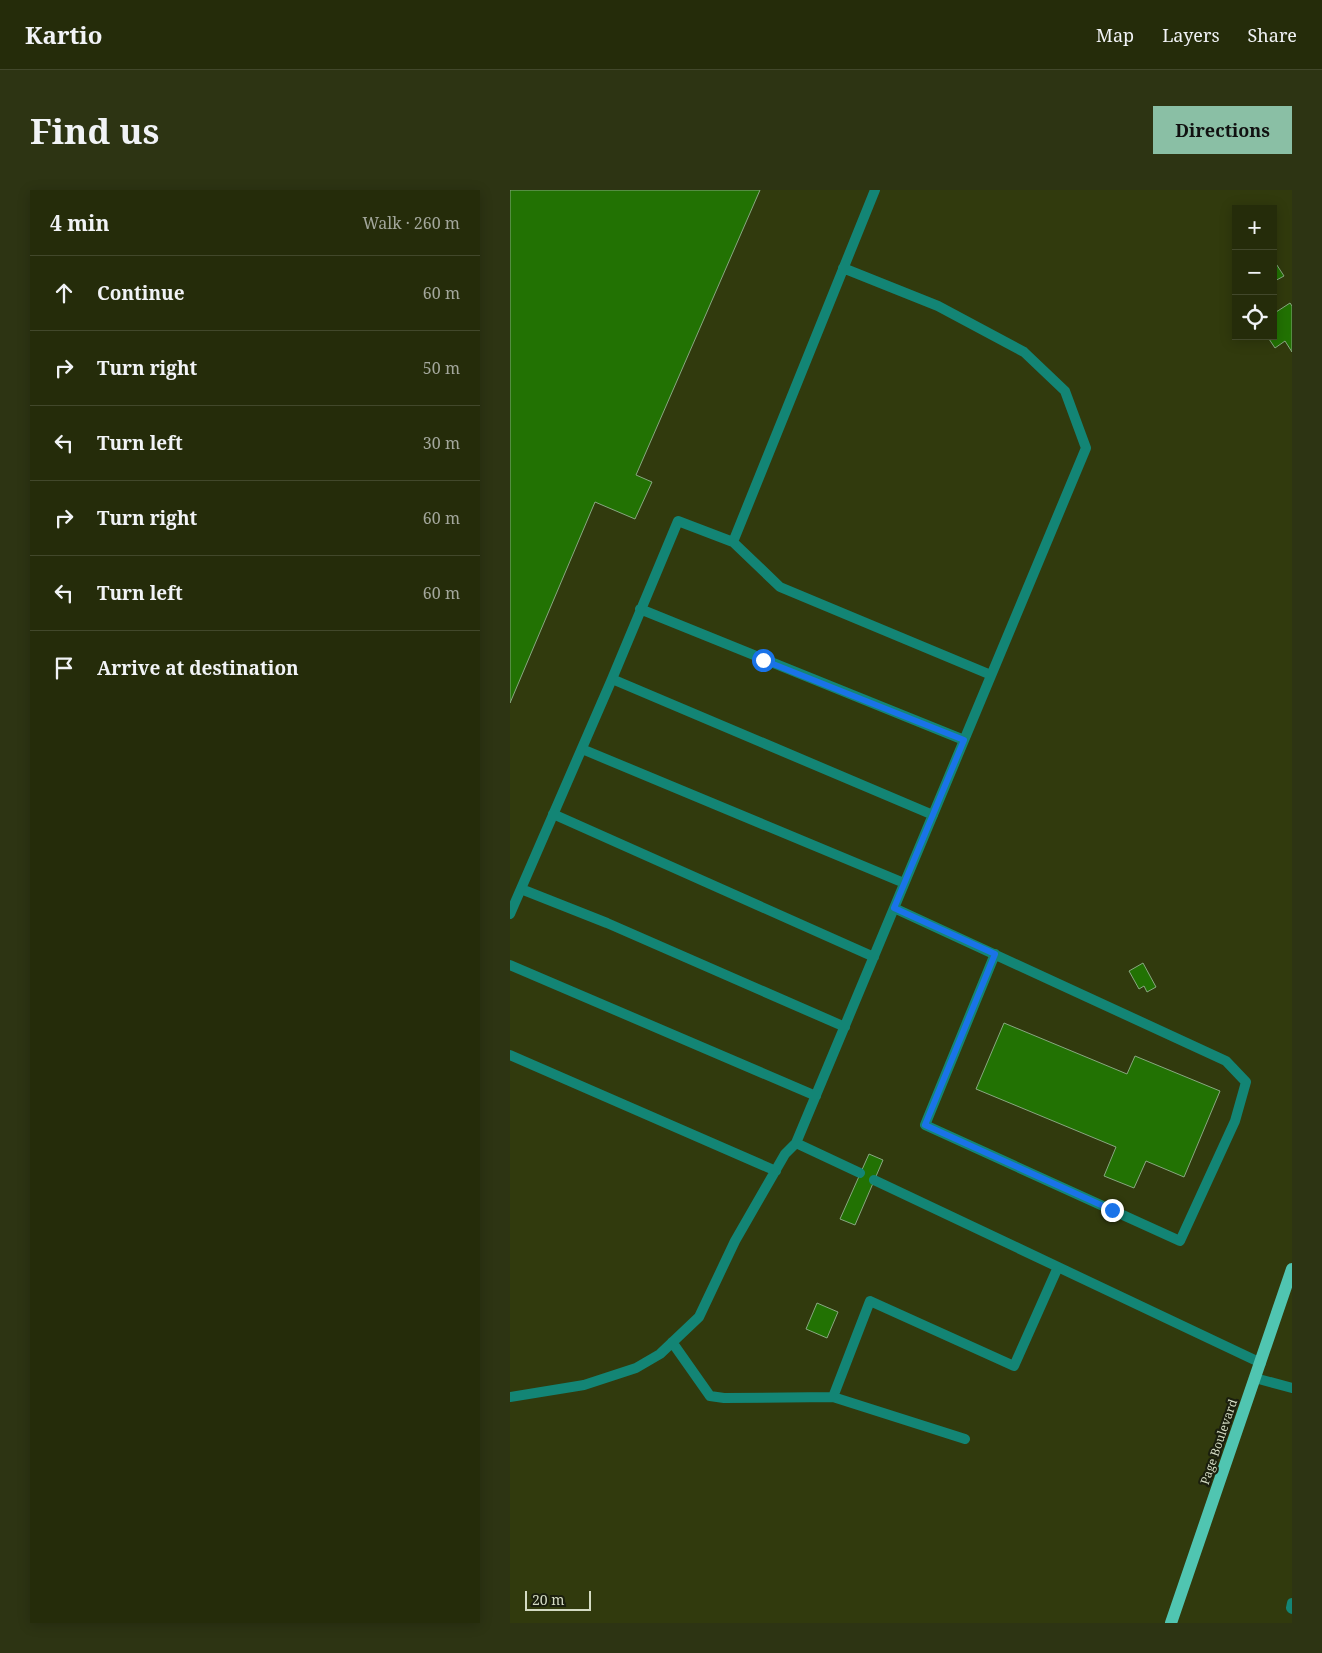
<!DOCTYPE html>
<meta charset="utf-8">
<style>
body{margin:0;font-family:"Noto Serif",serif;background:#2d3413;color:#f1f3f6}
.controls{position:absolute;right:15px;top:15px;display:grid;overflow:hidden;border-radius:0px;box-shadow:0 2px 12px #0003}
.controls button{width:45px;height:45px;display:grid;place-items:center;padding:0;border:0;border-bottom:1px solid #42482b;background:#252c0a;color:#f1f3f6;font:25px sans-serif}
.scale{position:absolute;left:15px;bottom:12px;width:66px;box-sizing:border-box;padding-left:5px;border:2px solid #d4dbc3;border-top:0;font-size:14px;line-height:18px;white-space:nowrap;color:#d4dbc3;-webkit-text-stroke:4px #1b1f0d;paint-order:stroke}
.stop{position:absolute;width:15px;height:15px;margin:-11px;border:4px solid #1a73e8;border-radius:50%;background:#fff}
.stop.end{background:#1a73e8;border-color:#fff;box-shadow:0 1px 5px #0008}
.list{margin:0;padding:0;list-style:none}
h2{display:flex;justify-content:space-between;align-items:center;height:65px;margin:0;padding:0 20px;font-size:21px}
h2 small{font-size:16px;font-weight:400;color:#a3a79c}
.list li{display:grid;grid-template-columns:32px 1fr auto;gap:15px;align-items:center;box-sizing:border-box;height:75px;padding:0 20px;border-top:1px solid #42482b}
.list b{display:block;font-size:19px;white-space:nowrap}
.list em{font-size:16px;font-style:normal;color:#a3a79c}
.icon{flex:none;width:28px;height:28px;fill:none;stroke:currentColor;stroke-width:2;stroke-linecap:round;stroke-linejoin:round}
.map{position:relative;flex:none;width:782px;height:1433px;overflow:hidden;border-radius:0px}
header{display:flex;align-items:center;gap:30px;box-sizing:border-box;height:70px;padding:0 25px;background:#252c0a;border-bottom:1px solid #42482b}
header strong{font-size:24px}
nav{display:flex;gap:28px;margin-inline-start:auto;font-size:18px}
.intro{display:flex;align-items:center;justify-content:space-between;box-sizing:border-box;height:120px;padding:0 30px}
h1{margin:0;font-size:35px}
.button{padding:12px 22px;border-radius:0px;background:#8abfa5;color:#111;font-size:18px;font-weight:700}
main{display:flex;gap:30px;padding:0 30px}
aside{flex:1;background:#252c0a;border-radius:0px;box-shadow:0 2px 12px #0003}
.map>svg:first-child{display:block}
.building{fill:#227203;stroke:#88a881}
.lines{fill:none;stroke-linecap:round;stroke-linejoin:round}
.service{stroke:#138575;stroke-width:10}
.primary{stroke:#50c5b1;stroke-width:12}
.route{stroke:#1a73e8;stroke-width:6}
.labels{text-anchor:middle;stroke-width:4.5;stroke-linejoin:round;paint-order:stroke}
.street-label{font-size:12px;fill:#d4dbc3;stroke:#1b1f0d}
</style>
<header>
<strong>Kartio</strong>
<nav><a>Map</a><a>Layers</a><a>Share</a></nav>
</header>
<div class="intro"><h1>Find us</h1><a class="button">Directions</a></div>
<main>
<aside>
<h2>4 min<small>Walk · 260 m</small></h2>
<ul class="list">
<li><svg class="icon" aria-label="ahead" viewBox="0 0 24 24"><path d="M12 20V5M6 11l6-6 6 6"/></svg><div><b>Continue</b></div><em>60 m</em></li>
<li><svg class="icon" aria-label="right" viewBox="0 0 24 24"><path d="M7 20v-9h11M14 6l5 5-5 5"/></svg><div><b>Turn right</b></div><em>50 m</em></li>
<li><svg class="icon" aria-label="left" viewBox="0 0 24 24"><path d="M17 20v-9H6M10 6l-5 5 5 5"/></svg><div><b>Turn left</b></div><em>30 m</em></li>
<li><svg class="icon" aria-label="right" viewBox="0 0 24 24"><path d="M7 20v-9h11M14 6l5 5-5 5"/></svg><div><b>Turn right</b></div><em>60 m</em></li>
<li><svg class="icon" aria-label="left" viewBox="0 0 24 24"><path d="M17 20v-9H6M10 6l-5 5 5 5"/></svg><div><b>Turn left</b></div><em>60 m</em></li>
<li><svg class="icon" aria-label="arrive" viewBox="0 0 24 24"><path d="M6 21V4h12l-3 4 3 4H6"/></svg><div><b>Arrive at destination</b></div></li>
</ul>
</aside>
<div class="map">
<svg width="782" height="1433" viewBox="0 0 782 1433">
<rect width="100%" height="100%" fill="#313a0d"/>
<path class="building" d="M0,0H250L126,285L142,292L125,329L85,312L0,513Z
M763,69L774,86L763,92Z
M780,113L782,116V162L775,151L765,158L757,146H763V124Z
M633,773L646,797L637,802L634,796L629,799L619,781Z
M494,833L617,884L625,866L710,901L674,987L636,971L624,998L594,986L606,957L466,899Z
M359,964L373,970L345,1035L330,1029Z
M307,1113L328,1122L317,1148L296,1139Z"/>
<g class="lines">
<path class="service" d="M223,352L270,397L481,485
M130,419L454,550
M102,489L423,625
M72,559L394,693
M43,624L364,767
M11,699L97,733L335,837
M384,718L716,871L736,892L725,931L670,1051L415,935L485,764
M0,724L102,489L168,331L223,352L365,0
M0,775L306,906
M0,865L266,981
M286,953L576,258L555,201L514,162L428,116L333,78
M364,990L751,1173
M162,1152L200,1206L214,1208L323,1207L455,1249
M745,1188L782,1198
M0,1207L74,1195L126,1178L150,1164L189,1127L225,1051L275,964L286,953L350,983
M323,1207L360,1111L504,1176L548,1077
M782,1413L781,1418L782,1419"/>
<path class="primary" d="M661,1433L782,1079"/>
</g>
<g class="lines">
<path class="route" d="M253,470L454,550L384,718L485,764L415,935L602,1020"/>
</g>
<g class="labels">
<g class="street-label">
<text transform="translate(709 1252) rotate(-71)" y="4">Page Boulevard</text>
</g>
</g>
</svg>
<div class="controls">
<button>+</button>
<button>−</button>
<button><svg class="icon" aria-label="locate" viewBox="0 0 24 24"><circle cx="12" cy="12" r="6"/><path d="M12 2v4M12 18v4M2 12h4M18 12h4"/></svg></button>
</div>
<div class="scale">20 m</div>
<div class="stop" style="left:253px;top:470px"></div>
<div class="stop end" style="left:602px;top:1020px"></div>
</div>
</main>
